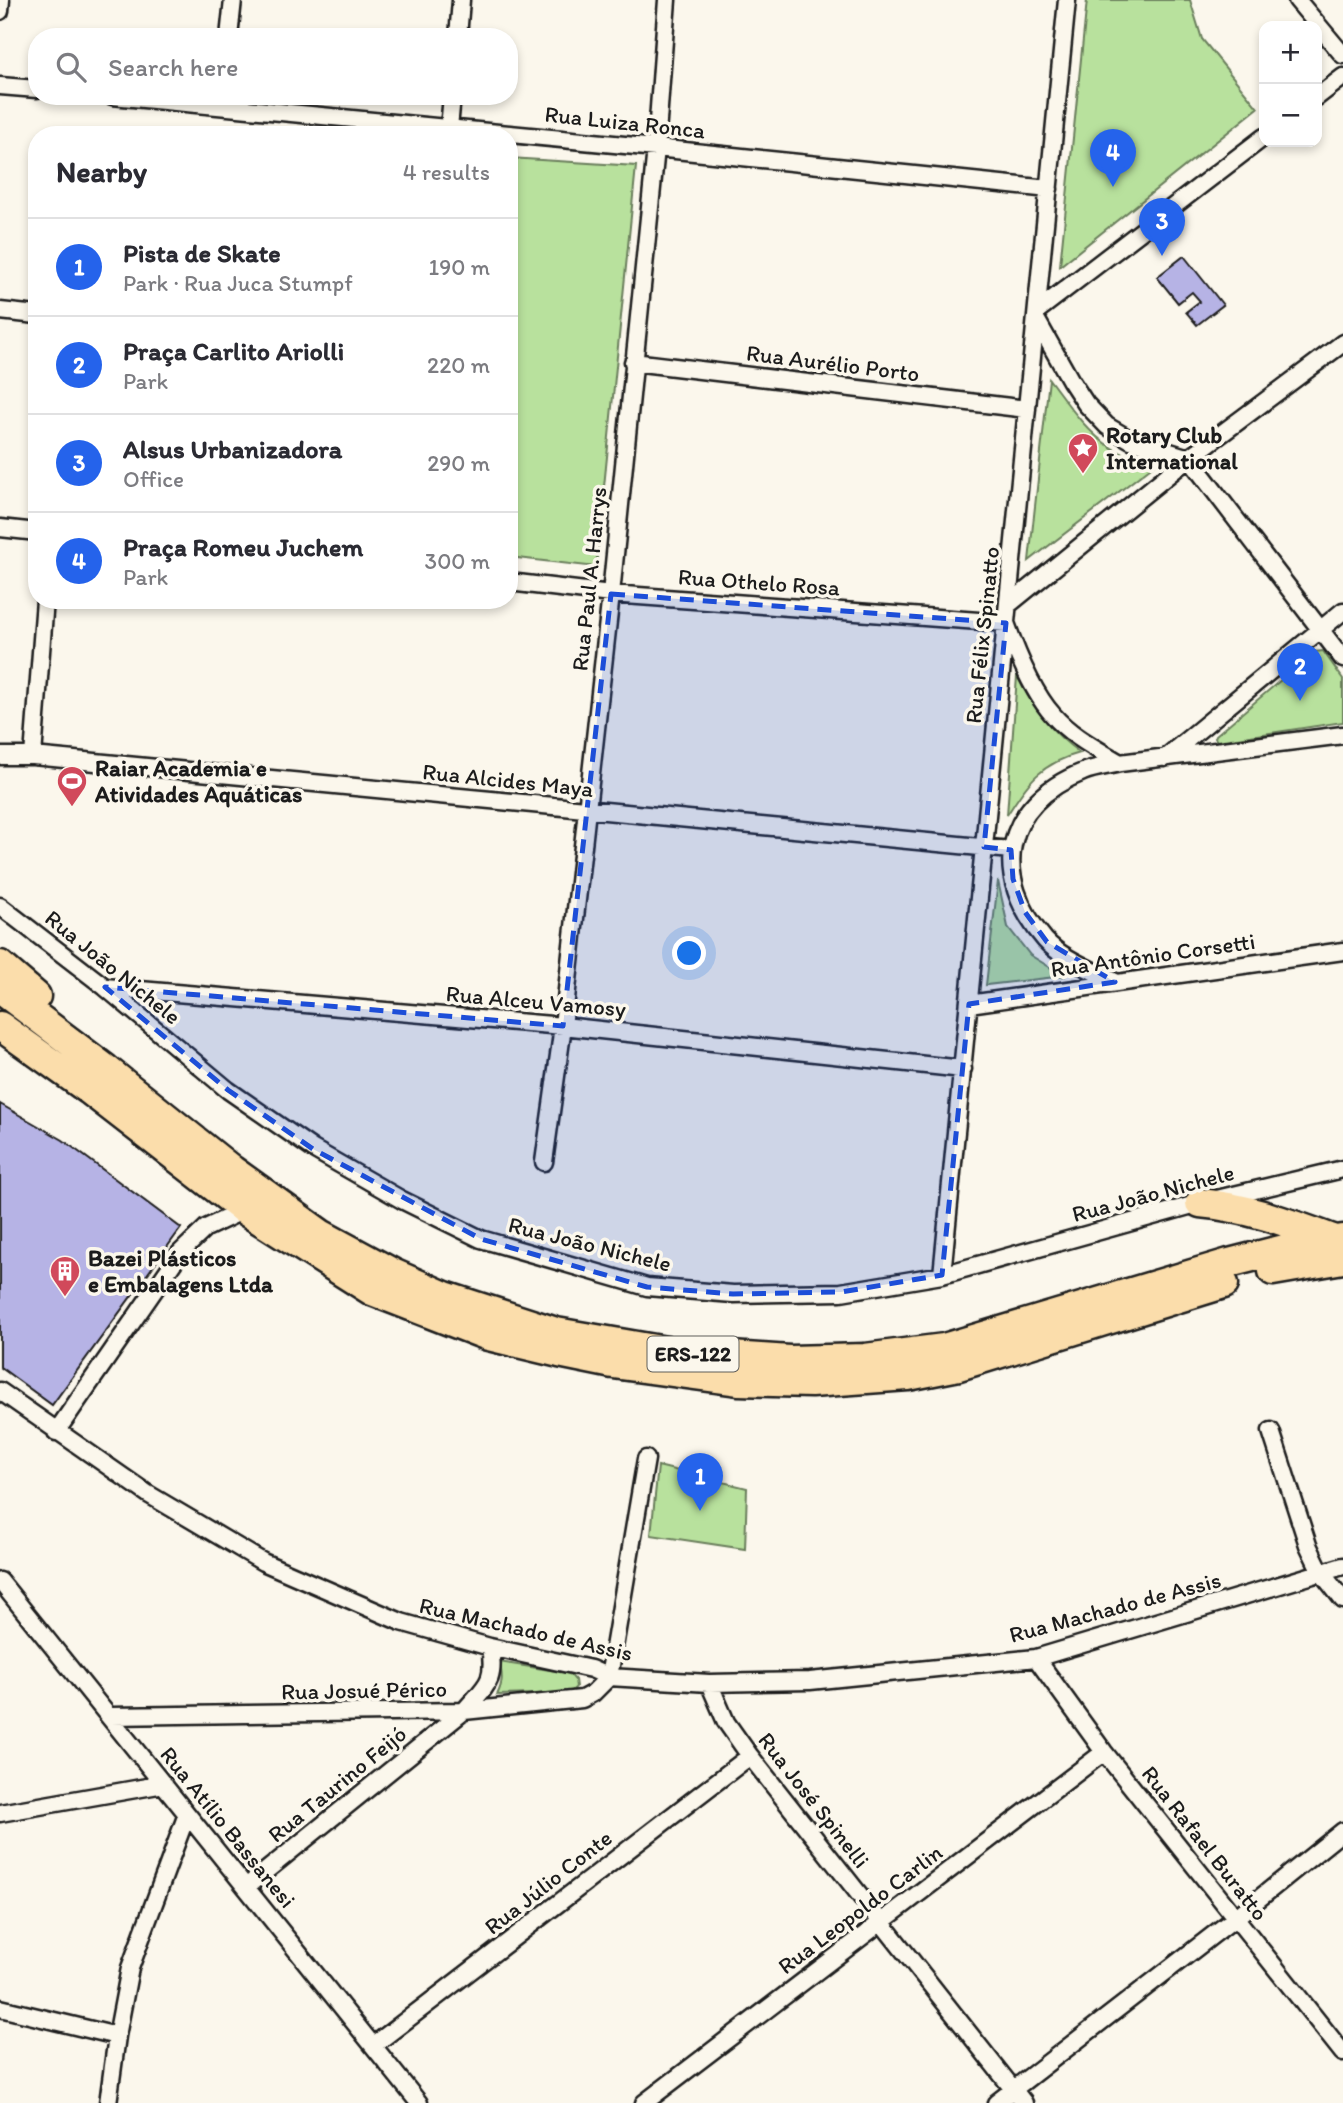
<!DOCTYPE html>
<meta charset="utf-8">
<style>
body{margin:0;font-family:Itim,sans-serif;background:#f2f2f3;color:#2b2b33}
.controls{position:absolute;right:21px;top:21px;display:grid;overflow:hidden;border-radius:14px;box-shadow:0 4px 10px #0003}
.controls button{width:63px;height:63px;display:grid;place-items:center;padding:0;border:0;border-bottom:2px solid #e1e1e2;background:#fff;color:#2b2b33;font:35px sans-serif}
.you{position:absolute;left:690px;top:954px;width:24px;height:24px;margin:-18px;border:5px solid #fff;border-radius:50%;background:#1a73e8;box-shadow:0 0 0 10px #1a73e833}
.badge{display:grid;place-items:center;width:46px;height:46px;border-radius:50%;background:#2563eb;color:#fff;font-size:23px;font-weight:700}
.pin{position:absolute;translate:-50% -58px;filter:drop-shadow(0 2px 4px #0008)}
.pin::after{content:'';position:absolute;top:37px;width:24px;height:21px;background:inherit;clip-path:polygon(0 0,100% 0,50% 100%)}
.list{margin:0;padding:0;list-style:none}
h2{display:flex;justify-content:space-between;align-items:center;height:91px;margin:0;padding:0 28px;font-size:30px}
h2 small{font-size:23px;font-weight:400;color:#7c7c81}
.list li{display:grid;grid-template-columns:46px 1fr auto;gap:21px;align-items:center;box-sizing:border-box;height:98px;padding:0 28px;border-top:2px solid #e1e1e2}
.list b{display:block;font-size:26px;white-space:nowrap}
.list p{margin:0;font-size:23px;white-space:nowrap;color:#7c7c81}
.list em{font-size:23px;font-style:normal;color:#7c7c81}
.icon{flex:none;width:38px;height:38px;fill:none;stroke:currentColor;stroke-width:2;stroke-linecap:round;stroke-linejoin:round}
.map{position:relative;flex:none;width:1343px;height:2103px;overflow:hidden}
.search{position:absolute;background:#fff;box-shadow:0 4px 10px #0003;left:28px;top:28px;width:490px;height:77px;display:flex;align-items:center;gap:18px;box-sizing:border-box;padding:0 24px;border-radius:28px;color:#7c7c81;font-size:26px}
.panel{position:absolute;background:#fff;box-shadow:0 4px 10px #0003;left:28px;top:126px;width:490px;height:483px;border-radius:28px}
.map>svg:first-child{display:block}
.green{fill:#b8e19d;stroke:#6a7e5c;stroke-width:2}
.building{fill:#b6b3e5;stroke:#1c1c1c;stroke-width:2}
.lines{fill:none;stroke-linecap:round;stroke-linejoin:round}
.minor-casing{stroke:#1c1c1c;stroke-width:21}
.trunk-casing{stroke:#1c1c1c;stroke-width:33}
.minor{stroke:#fbf7ec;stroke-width:16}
.trunk{stroke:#fbddab;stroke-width:28}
.marked{fill:#1d4ed8;fill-opacity:0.2;stroke:#1d4ed8;stroke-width:5;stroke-dasharray:14 9;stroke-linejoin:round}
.labels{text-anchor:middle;stroke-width:7;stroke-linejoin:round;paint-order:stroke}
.shield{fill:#fbf7ec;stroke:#5f5e5a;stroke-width:2}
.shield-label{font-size:21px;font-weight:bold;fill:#1c1c1c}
.street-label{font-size:23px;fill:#1c1c1c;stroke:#fbf7ec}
.poi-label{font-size:23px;font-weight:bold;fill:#1c1c1c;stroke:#fbf7ec;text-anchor:start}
</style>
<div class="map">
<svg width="1343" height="2103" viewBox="0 0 1343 2103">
<rect width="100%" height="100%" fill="#fbf7ec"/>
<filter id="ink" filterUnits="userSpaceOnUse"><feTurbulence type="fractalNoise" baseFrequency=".0143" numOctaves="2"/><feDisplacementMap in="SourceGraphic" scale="14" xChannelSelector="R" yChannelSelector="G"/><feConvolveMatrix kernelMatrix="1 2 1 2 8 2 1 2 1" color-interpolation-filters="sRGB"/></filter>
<g filter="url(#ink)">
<path class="green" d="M1087,0H1190L1202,39L1258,108L1060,266Z
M509,158L636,166L596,567L509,557Z
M1049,379C1067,403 1086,432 1112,448C1126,457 1143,459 1159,461L1029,561Z
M1323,651L1343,679V722L1217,741L1215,738L1216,735L1314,652Z
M1017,676C1033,708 1051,732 1080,753C1040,764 1029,781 1007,815Z
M998,881L1008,927L1030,955L1064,976L986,985Z
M658,1466L747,1488L745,1549L651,1535Z
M499,1662L569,1673L575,1680L576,1687L570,1693L497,1695C503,1683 503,1675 499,1662Z"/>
<path class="building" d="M1184,256L1223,305L1197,325L1186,312L1200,301L1192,292L1178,303L1157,277Z
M0,1104L63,1140L181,1228L52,1405L0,1367Z"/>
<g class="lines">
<g class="minor-casing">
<path id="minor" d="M1297,0L1343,55
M0,11L1,0
M229,37L233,0
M458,37L461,0
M0,86L37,89
M112,96L656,148L1049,189
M1317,97L1343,77
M449,128L452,96
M0,311L37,315
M1037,311L1264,137
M1036,319L1071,381L1086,404L1107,426L1131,440L1189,458L1343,659
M633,362L1027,409
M0,528L37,532
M509,582L611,594L1006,623C1016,651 1033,693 1053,715C1071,736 1097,749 1120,763
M1008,605L1189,458L1343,343
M0,756H33L1011,850
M33,756L45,600
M1165,758L1343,611
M0,906L105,987L228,1090L313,1149L402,1200L481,1239L647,1287L733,1294L841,1292L942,1275L1200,1203L1343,1169
M1115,982C1093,970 1062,959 1045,940C990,876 1002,804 1083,772C1094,767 1108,766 1120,763L1343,735
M105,987L563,1026L963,1069
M969,1004L1343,951
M544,1162L563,1026L611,594L656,148L667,0
M942,1275L1067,0
M0,1391L148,1494L263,1562L401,1622L490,1647L591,1669L609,1677L709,1683L810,1681L1036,1658L1343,1566
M1271,1431L1308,1545L1321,1572L1343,1600
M56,1432L180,1253L206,1228L244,1210
M0,1581L419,2103
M1036,1658L1104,1752L1343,2053
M609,1677L646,1459
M709,1683L726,1722L750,1756L1024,2103
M111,1716L464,1711L582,1699L593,1693L609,1677
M0,1813L164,1784
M246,1887L464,1711C486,1685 496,1683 490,1647
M0,2008L117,2036
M374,2045L750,1756
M108,2103L117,2036L130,1968L187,1814
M644,2103L1104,1752
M996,2103L1235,1918L1343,1831"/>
</g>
<g class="trunk-casing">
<path id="trunk" d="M0,965L36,996
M0,989L106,1069L232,1170L321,1234L393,1273L445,1296L556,1332L672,1352L790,1360L865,1358L944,1348L1229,1263L1284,1249L1343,1239
M0,1026L89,1090L244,1210L372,1291L488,1336L559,1353L613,1364L738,1381L811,1383L908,1376L959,1366L1224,1284
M1200,1203C1250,1208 1286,1222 1333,1239
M1273,1271L1343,1259"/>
</g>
<use href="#minor" class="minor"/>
<use href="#trunk" class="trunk"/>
</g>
</g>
<path class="marked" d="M611,594L1006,623L984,847L1011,850L1013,879L1025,912L1047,942L1115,982L969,1004L942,1275L841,1292L733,1294L647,1287L481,1239L313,1149L228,1090L105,987L563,1026Z"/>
<defs>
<g id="sight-pin" transform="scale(1.575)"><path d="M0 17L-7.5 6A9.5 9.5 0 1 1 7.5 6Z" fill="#d1495b" stroke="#fbf7ec"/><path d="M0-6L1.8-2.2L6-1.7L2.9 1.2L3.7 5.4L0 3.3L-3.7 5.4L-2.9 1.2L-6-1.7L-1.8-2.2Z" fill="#fff"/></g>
<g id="stadium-pin" transform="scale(1.575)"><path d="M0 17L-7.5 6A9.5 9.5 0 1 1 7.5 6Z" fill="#d1495b" stroke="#fbf7ec"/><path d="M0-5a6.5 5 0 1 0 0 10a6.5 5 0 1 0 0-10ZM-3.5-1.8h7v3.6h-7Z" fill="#fff"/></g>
<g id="building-pin" transform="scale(1.575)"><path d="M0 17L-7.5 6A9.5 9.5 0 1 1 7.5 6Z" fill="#d1495b" stroke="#fbf7ec"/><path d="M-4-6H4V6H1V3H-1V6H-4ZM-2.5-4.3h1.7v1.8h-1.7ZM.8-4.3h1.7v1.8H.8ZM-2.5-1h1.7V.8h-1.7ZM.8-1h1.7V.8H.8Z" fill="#fff"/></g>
</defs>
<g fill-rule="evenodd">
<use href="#sight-pin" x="1083" y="448"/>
<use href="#stadium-pin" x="72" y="781"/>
<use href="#building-pin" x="65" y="1271"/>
</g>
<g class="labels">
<rect class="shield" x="647.5" y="1336.5" width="91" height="35" rx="5"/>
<g class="shield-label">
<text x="693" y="1361">ERS-122</text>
</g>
<g class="street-label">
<text transform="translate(625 122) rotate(6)" y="8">Rua Luiza Ronca</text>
<text transform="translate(833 363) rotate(7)" y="8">Rua Aurélio Porto</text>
<text transform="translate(589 579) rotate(-84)" y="8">Rua Paul A. Harrys</text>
<text transform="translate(759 582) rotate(4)" y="8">Rua Othelo Rosa</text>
<text transform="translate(982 635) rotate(-84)" y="8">Rua Félix Spinatto</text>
<text transform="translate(508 780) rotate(6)" y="8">Rua Alcides Maya</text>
<text transform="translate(1153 955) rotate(-8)" y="8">Rua Antônio Corsetti</text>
<text transform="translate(113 967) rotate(39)" y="8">Rua João Nichele</text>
<text transform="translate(536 1001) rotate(5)" y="8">Rua Alceu Vamosy</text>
<text transform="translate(1153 1193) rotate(-15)" y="8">Rua João Nichele</text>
<text transform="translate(590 1244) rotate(14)" y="8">Rua João Nichele</text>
<text transform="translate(1115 1607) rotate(-15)" y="8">Rua Machado de Assis</text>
<text transform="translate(526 1629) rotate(13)" y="8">Rua Machado de Assis</text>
<text transform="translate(364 1690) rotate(-1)" y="8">Rua Josué Périco</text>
<text transform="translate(337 1784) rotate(-39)" y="8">Rua Taurino Feijó</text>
<text transform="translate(814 1800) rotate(52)" y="8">Rua José Spinelli</text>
<text transform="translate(228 1827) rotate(51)" y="8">Rua Atílio Bassanesi</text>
<text transform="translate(1205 1843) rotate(52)" y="8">Rua Rafael Buratto</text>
<text transform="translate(548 1882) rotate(-38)" y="8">Rua Júlio Conte</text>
<text transform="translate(860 1909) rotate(-37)" y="8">Rua Leopoldo Carlin</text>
</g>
<g class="poi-label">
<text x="1106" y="443">Rotary Club<tspan x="1106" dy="26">International</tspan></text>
<text x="95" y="776">Raiar Academia e<tspan x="95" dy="26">Atividades Aquáticas</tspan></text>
<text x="88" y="1266">Bazei Plásticos<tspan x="88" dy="26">e Embalagens Ltda</tspan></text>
</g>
</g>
</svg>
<div class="controls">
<button>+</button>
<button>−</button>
</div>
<div class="you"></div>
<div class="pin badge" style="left:700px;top:1511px">1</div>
<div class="pin badge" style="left:1300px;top:701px">2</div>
<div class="pin badge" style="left:1162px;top:256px">3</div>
<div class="pin badge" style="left:1113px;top:187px">4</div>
<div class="search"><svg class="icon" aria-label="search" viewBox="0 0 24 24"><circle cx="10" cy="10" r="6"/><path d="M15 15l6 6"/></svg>Search here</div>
<section class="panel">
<h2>Nearby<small>4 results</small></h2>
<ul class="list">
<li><span class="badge">1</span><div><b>Pista de Skate</b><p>Park · Rua Juca Stumpf</p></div><em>190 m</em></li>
<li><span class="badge">2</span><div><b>Praça Carlito Ariolli</b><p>Park</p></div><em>220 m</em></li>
<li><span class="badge">3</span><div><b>Alsus Urbanizadora</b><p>Office</p></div><em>290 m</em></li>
<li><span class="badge">4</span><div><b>Praça Romeu Juchem</b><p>Park</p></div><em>300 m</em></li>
</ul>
</section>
</div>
